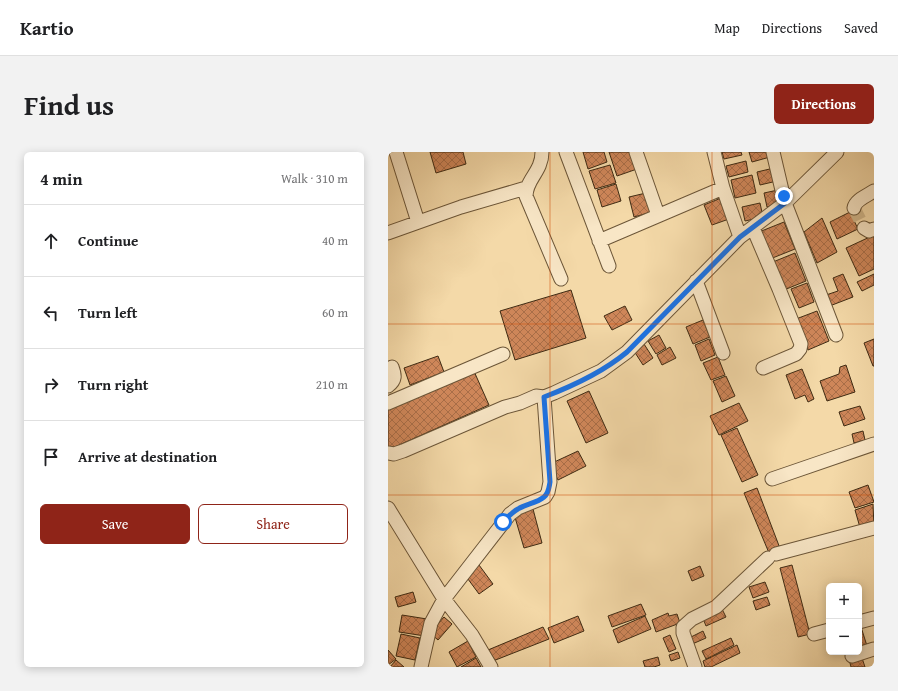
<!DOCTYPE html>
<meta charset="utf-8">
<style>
body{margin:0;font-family:"Gentium Book Plus",serif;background:#f2f2f2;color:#202124}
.controls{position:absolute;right:12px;bottom:12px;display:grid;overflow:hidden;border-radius:6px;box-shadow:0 2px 10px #0003}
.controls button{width:36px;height:36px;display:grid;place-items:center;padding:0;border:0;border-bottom:1px solid #e0e0e0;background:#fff;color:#202124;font:20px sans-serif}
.stop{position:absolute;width:12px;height:12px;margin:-9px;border:3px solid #1a73e8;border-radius:50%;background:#fff}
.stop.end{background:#1a73e8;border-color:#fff;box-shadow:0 1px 4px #0008}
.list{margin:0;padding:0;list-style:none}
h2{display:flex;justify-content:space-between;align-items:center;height:52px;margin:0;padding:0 16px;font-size:17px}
h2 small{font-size:13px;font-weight:400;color:#757577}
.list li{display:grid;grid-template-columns:26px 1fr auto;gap:12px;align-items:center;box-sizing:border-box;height:72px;padding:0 16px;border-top:1px solid #e0e0e0}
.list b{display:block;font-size:15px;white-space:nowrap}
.list em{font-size:13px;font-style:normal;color:#757577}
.actions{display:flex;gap:8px;padding:12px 16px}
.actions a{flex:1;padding:9px 0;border:1px solid #8f2418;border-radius:6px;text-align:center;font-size:14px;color:#8f2418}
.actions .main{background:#8f2418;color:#fff}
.icon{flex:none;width:22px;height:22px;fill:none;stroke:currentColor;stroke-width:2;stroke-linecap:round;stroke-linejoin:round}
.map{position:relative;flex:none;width:486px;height:515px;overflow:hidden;border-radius:6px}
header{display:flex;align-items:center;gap:24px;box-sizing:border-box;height:56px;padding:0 20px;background:#fff;border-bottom:1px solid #e0e0e0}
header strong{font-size:19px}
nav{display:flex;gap:22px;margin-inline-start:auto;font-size:14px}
.intro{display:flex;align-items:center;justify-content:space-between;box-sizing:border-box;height:96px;padding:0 24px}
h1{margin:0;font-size:28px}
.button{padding:10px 18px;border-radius:6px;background:#8f2418;color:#fff;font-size:14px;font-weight:700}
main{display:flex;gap:24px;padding:0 24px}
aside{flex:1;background:#fff;border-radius:6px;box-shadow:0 2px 10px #0003}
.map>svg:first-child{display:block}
.building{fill:url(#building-cross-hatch);stroke:#3f2b13}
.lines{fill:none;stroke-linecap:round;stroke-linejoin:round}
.minor-tunnel{stroke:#d0b68a;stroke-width:13;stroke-dasharray:13 6;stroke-linecap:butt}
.minor-casing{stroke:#6c5638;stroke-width:15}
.minor{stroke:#f8e6c6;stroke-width:13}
.route{stroke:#1a73e8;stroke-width:5}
.grid{fill:none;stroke:#cf520d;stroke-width:1;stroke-opacity:0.55}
</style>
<header>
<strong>Kartio</strong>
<nav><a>Map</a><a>Directions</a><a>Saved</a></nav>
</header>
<div class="intro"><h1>Find us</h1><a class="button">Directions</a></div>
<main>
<aside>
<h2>4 min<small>Walk · 310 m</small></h2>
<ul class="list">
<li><svg class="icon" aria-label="ahead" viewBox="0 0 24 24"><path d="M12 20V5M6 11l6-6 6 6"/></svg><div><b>Continue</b></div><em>40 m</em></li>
<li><svg class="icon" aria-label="left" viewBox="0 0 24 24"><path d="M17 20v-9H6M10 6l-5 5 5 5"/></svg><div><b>Turn left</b></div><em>60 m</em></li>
<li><svg class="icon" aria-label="right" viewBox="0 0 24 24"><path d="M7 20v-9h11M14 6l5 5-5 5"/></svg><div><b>Turn right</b></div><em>210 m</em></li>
<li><svg class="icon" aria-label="arrive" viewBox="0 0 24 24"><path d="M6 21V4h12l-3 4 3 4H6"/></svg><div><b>Arrive at destination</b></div></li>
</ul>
<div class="actions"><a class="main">Save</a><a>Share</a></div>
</aside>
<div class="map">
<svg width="486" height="515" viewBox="0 0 486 515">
<defs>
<pattern id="building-cross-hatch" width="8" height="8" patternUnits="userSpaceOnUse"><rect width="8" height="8" fill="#ce8659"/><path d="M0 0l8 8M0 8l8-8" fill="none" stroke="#a96e48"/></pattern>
</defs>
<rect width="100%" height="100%" fill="#f4d9a8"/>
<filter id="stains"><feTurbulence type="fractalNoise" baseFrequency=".005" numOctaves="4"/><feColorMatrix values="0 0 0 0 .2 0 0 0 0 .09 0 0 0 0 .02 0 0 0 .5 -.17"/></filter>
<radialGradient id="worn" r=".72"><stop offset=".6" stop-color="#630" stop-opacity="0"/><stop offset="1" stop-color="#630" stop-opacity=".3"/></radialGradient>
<path class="building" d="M42,0H75L78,12L48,21Z
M195,0H216L219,10L200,17Z
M221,0H243L249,17L229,24Z
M334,0H353L354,3L336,7Z
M361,0H380L382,5L364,10Z
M358,9L360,20L341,25L338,14Z
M222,13L228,31L207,37L201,19Z
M386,16L389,29L372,33L369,20Z
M364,23L368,41L347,46L343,28Z
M228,32L233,49L214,55L209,38Z
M390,38L393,52L379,55L376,41Z
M258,41L264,60L246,65L241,45Z
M333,46L341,67L324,73L316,53Z
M372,51L375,65L357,69L354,55Z
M462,60L470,77L449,87L442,70Z
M434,66L449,100L429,111L416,80Z
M396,70L407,97L382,107L371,80Z
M486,83V117L471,124L458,96Z
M407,101L418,129L396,138L385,110Z
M455,122L465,145L439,155L435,144L450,139L445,126Z
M486,122V133L474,139L469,130Z
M419,131L426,150L411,156L403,137Z
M183,138L198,186L127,208L112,159Z
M237,154L244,168L224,178L216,164Z
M429,159L441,189L420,198L408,167Z
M315,168L322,185L305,192L298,175Z
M271,183L278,196L268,202L260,189Z
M321,187L327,203L313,209L307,193Z
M486,187V214H485L476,191Z
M256,192L265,206L255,213L246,199Z
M282,195L288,206L274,213L269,203Z
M50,204L56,220L22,233L16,216Z
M330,205L337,223L323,228L315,211Z
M458,213L467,240L439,249L432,229L451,222L452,215Z
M85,217L101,253L0,298V255Z
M414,217L426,247L420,250L417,243L407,247L398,223Z
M338,224L347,244L334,250L325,229Z
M201,239L220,281L198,291L179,249Z
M351,251L360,269L331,283L322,264Z
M472,254L477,267L456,274L451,260Z
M349,276L370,323L354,330L333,283Z
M475,279L477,288L466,291L464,282Z
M190,299L198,314L170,328L162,312Z
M480,333L486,350L467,356L461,340Z
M369,336L393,399L381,401L356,341Z
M485,352L486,375L473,379L467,358Z
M145,357L154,391L136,396L126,362Z
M91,413L105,432L91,442L77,423Z
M404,413L422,482L410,485L392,416Z
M312,414L316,424L304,429L300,419Z
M377,430L381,440L365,446L361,435Z
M25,440L28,450L10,455L7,445Z
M379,445L382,453L368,458L365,449Z
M253,452L258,463L224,475L220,464Z
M333,455L338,465L318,474L314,464Z
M280,461L281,464L289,462L292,471L268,480L264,468Z
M14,463L39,467L37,484L11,480Z
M190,464L196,479L166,491L160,476Z
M257,464L263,477L230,491L225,478Z
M56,465L64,472L50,488L42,481Z
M155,475L161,487L105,509L100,498Z
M473,475L480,497L471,499V476Z
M315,479L318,486L302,493L299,487Z
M13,482L32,486L27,508L8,504Z
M282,483L288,497L281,500L275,486Z
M343,486L346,493L318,507L314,499Z
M80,489L88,505L69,515L61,500Z
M349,493L352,501L323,515H317L315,509Z
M0,498L8,507L0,513Z
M290,500L292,506L283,509L281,503Z
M270,505L272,513L266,515H257L255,509Z
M88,506L93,515H73Z
M474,506L477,515H463L462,511Z
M8,508L16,515H2Z"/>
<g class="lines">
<path class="minor-tunnel" d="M466,56L476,76"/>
<g class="minor-casing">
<path id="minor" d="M8,0L30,70
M154,0C154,20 138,27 138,44L173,127
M178,0L221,114
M248,0L270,63
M326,0L335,36L352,85
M385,0L397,51L448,183
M466,56C467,48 480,43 486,39
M365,76L391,137L413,192L412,197L408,202L375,216
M476,76L481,79L486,77
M0,81L73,55L138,36
M211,89L335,36
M308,129L335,201
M0,234C8,228 7,223 4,215
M0,251L115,202
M0,301L6,302L15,299L117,255L132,251L148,244L156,245L166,241L213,219L239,200L352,85L397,51L449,0
M384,327L486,292
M0,356L56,447L84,483L103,515
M388,402L486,376
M471,470L486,466
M426,482L441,478
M464,504L486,497
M33,515L43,471L56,447L122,362L130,356L157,345L160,340L162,330L156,245
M307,515L295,481V475L304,467L328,455L380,406"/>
</g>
<use href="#minor" class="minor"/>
</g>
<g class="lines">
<path class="route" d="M115,370C120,365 124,360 130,357C138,352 149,351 156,345C161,341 161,335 162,330L156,245C185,234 215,220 239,200L352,85L397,51L396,44"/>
</g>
<path class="grid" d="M162,0V515M324,0V515M0,172H486M0,343H486"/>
<rect width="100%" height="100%" filter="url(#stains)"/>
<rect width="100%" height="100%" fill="url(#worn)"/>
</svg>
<div class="controls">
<button>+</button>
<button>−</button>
</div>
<div class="stop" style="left:115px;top:370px"></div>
<div class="stop end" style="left:396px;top:44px"></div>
</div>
</main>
